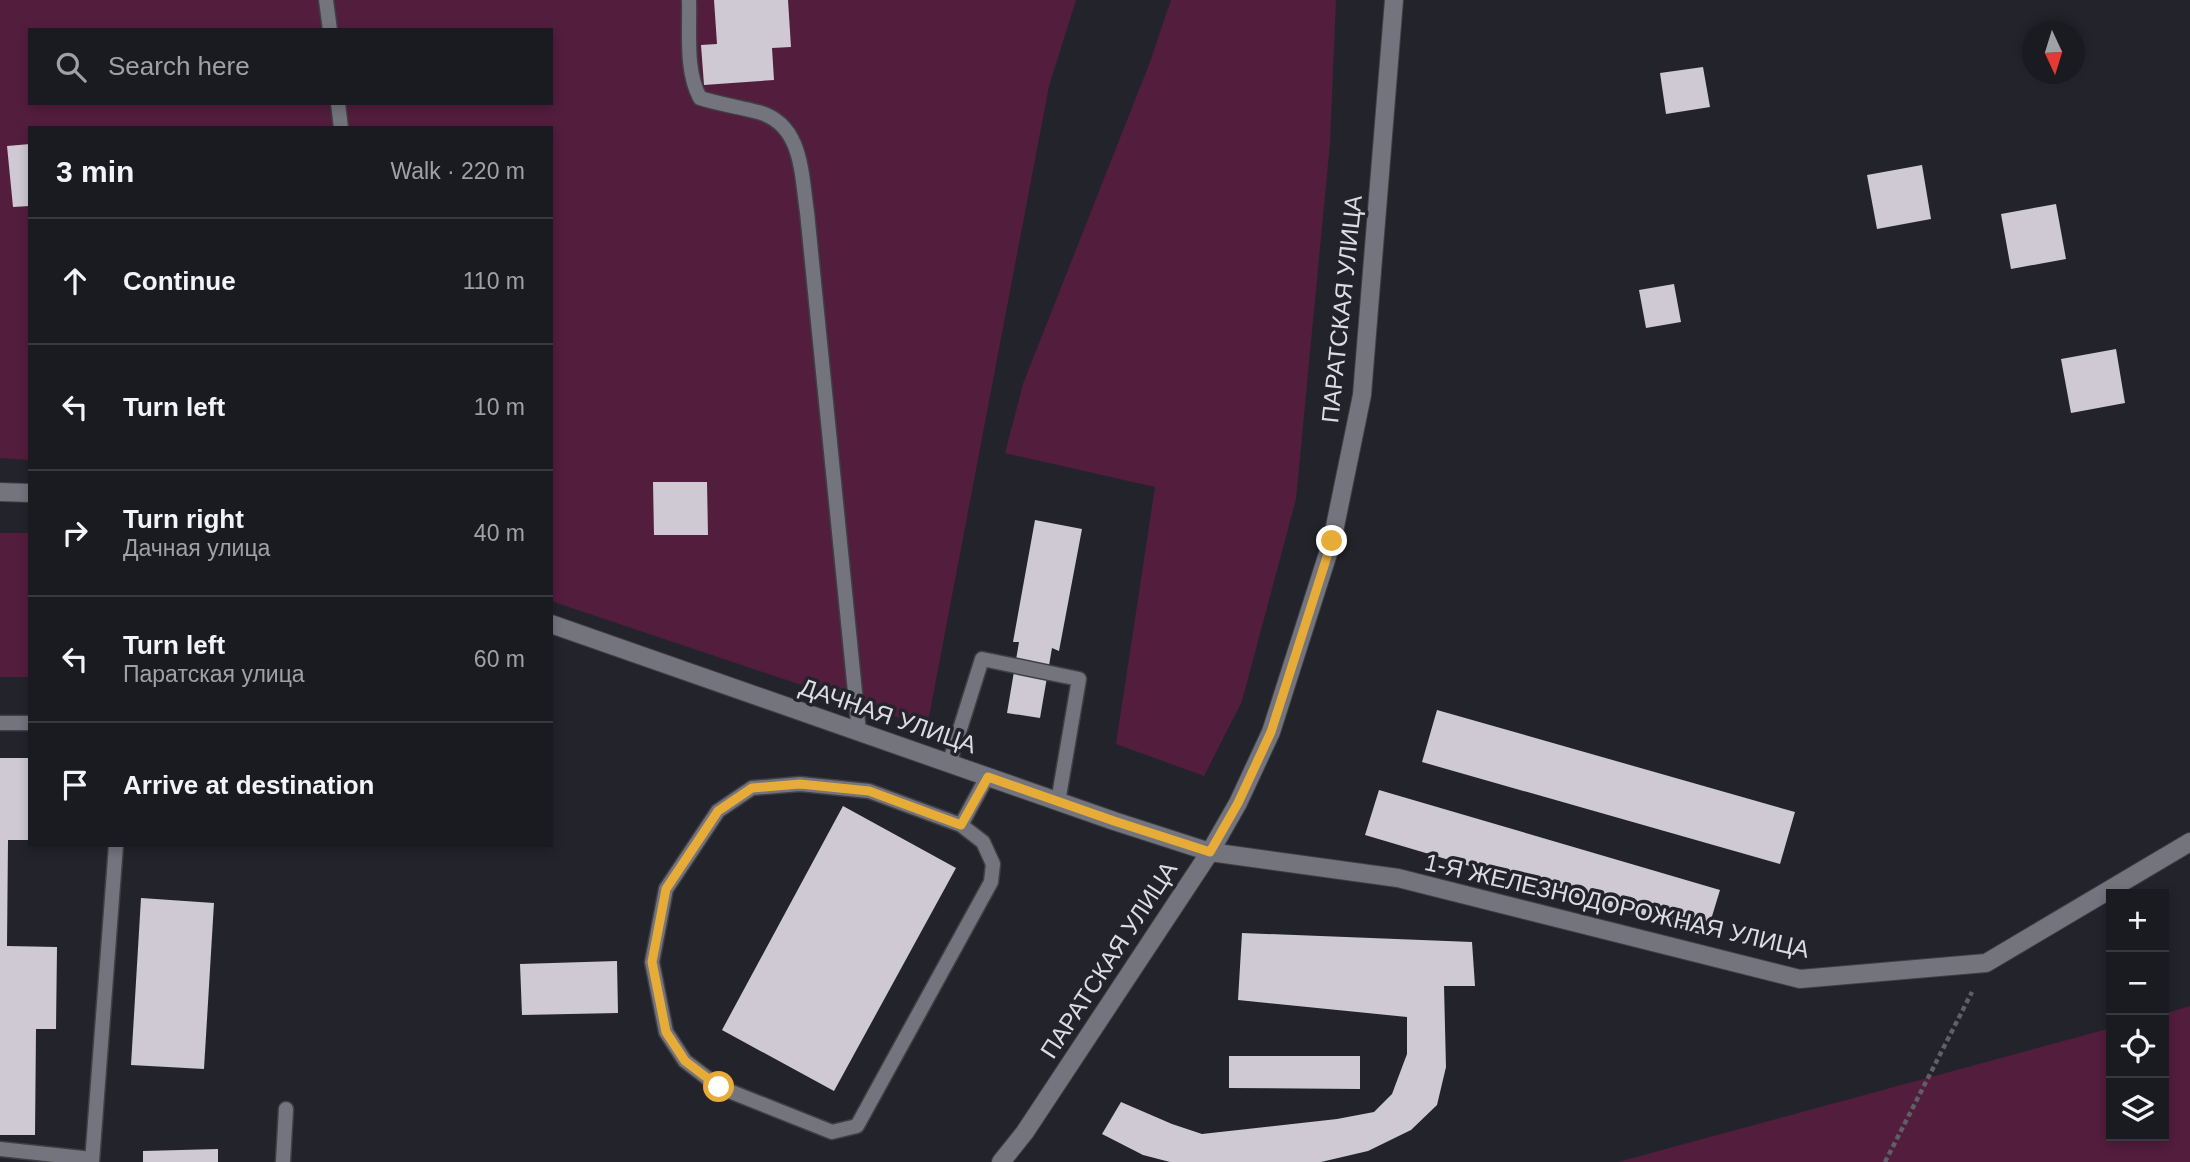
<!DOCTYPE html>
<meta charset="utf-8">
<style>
body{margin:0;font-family:Arial,sans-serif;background:#232429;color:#f1f3f6}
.controls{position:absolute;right:21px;bottom:21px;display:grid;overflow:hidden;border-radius:0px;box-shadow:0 4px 10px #0003}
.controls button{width:63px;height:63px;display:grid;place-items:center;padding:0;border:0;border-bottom:2px solid #38393e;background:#1a1b20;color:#f1f3f6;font:35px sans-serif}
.compass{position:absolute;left:2022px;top:21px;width:63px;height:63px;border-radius:50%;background:#1a1b20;box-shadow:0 4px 10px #0003;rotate:176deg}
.stop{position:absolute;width:21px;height:21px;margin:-16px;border:5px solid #e7ac37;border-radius:50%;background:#fff}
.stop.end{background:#e7ac37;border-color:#fff;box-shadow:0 2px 7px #0008}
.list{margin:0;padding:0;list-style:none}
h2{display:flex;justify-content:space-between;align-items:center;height:91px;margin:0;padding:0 28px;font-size:30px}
h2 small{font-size:23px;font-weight:400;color:#9fa1a5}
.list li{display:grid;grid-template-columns:46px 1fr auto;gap:21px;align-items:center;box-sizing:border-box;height:126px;padding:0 28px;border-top:2px solid #38393e}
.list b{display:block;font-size:26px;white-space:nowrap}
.list p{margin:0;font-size:23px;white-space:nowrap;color:#9fa1a5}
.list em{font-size:23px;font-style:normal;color:#9fa1a5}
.icon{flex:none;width:38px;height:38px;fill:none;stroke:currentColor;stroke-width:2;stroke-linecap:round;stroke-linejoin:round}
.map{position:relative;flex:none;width:2190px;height:1162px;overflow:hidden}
.search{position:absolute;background:#1a1b20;box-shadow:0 4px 10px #0003;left:28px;top:28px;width:525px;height:77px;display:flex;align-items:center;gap:18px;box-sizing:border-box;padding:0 24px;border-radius:0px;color:#9fa1a5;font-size:26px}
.panel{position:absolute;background:#1a1b20;box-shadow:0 4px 10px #0003;left:28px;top:126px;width:525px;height:721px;border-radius:0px}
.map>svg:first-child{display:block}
.green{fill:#531d3e;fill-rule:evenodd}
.building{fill:#cec9d2}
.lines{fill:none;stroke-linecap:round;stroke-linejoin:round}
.service-casing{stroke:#3f3f44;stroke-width:17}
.minor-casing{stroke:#3f3f44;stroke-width:20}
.secondary-casing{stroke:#3f3f44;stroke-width:20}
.path{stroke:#5f6066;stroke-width:4.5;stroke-dasharray:5 3.5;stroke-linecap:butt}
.service{stroke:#73747d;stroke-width:14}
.minor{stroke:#73747d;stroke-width:18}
.secondary{stroke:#73747d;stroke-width:18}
.route{stroke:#e7ac37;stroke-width:9}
.labels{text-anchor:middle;stroke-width:7;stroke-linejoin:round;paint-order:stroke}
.street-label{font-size:24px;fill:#dcdce1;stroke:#23242b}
</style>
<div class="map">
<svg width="2190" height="1162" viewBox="0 0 2190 1162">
<rect width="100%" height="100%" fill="#23242b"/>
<path class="green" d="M0,0H1076L1049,86L927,727L551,601V128H30V460L0,458ZM30,30H551V103H30Z
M1171,0H1336L1330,143L1296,499L1242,701L1204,776L1116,744L1155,487L1005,453L1023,384L1150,62Z
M0,533H30V677H0Z
M2190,1006V1162H1618L2111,1028V1136H2164V1014Z"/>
<path class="building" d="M714,0H788L791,47L772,48L774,80L704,85L701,45L717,44Z
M1703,67L1710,107L1666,114L1660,73Z
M30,144V206L13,207L7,146Z
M1922,165L1931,219L1877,229L1867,175Z
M2056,204L2066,259L2011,269L2001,214Z
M1674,284L1681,322L1646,328L1639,290Z
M2116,349L2125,403L2071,413L2061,359Z
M653,482H707L708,535H654Z
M1035,520L1082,529L1059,651L1052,648L1040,718L1007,713L1019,642H1013Z
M1437,710L1795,812L1780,864L1422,762Z
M0,758H30V840H8L7,946L57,947L56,1029H36L35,1135H0Z
M1379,790L1720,890L1706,936L1365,835Z
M843,806L956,868L834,1091L722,1030Z
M141,898L214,903L204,1069L131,1065Z
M1242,933L1472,942L1475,986H1444L1446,1067L1437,1105L1411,1130L1368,1151L1321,1162H1170L1143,1155L1102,1134L1121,1102L1172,1124L1202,1134L1337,1119L1374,1112L1392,1094L1407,1054V1017L1238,1000Z
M617,961L618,1013L522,1015L520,964Z
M1229,1056H1360V1089L1229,1088Z
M218,1149V1162H143V1151Z"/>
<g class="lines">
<g class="service-casing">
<path id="service" d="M326,0L330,30
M689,0C690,31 685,71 700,98C719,104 739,107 758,112C803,124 801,174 807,212L859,732
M338,103L341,128
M0,723H30
M949,764L982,659L1079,679L1058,802
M800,784L869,791L961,825L983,842L993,864L991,882L857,1126L832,1132L719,1087L685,1061L666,1032L652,962L666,889L718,811L752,788Z
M961,825L987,777
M0,1149L92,1159
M92,1162L116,845
M283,1162L286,1109"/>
</g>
<g class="minor-casing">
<path id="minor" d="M0,492L30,493
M551,624L1114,821L1210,852L1398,878L1800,979L1986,963L2190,842"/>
</g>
<g class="secondary-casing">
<path id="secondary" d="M1001,1162L1025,1132L1210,852L1238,803L1271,732L1332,541L1362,395L1394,0"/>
</g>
<path class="path" d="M1885,1162L1972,992"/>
<use href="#service" class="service"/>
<use href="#minor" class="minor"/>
<use href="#secondary" class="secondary"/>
</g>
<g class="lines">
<path class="route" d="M719,1087L685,1061L666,1032L652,962L666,889L718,811L752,788L800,784L869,791L961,825L988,777L1114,821L1210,852L1238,803L1271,732L1332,541"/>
</g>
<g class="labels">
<g class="street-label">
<text transform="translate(1342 309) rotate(-84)" y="8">ПАРАТСКАЯ УЛИЦА</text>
<text transform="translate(888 716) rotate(19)" y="8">ДАЧНАЯ УЛИЦА</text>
<text transform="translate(1617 906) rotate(13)" y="8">1-Я ЖЕЛЕЗНОДОРОЖНАЯ УЛИЦА</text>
<text transform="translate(1109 960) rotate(-57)" y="8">ПАРАТСКАЯ УЛИЦА</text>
</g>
</g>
</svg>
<div class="controls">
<button>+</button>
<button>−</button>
<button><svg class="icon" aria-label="locate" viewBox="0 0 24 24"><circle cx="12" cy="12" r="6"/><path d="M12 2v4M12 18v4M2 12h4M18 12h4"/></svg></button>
<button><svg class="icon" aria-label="layers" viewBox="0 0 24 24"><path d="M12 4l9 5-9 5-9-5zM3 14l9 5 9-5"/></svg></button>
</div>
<svg class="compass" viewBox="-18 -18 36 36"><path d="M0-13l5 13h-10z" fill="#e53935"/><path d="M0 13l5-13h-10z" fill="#9fa1a5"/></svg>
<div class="stop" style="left:719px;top:1087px"></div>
<div class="stop end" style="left:1332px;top:541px"></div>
<div class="search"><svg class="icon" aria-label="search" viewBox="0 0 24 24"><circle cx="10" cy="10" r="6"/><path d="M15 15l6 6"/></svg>Search here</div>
<section class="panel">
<h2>3 min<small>Walk · 220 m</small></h2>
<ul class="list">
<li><svg class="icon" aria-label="ahead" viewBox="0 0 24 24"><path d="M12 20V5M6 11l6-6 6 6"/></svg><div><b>Continue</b></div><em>110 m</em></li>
<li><svg class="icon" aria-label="left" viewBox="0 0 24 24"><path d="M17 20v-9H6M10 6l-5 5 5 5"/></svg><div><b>Turn left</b></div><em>10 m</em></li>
<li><svg class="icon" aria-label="right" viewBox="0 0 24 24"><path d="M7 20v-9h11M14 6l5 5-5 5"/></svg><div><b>Turn right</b><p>Дачная улица</p></div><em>40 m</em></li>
<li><svg class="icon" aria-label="left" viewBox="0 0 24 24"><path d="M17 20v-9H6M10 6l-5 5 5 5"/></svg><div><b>Turn left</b><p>Паратская улица</p></div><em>60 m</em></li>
<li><svg class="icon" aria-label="arrive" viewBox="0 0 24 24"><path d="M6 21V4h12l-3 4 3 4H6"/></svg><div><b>Arrive at destination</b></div></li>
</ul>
</section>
</div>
